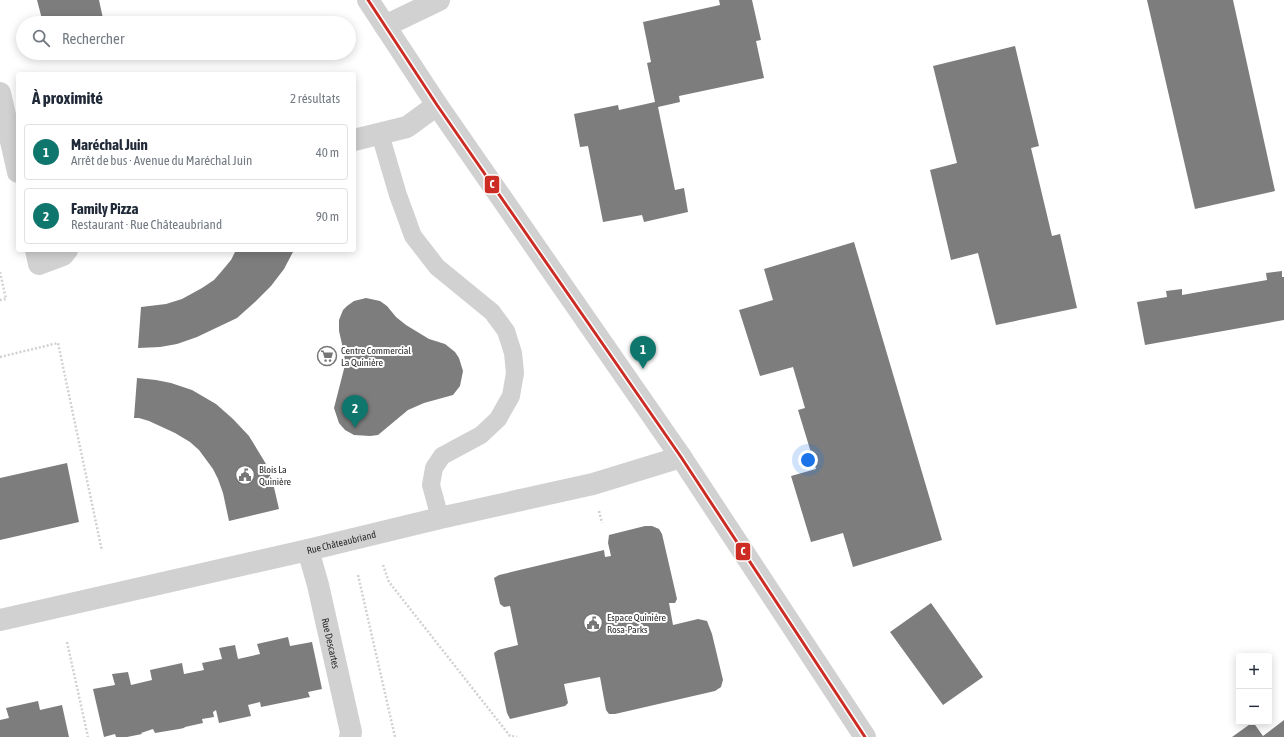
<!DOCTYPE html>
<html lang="fr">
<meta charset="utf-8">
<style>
body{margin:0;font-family:"Asap Condensed",sans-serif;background:#f6f6f7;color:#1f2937}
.controls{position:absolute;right:12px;bottom:12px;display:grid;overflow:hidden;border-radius:4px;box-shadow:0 2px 10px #0003}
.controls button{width:36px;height:36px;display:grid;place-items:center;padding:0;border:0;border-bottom:1px solid #e0e1e3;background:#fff;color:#1f2937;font:20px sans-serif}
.you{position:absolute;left:808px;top:460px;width:14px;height:14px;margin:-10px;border:3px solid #fff;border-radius:50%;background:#1a73e8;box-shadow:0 0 0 6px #1a73e833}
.badge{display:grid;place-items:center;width:26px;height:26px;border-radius:50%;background:#0f766e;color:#fff;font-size:13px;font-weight:700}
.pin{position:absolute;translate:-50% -33px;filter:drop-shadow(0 1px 2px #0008)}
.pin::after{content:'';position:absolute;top:21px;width:14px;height:12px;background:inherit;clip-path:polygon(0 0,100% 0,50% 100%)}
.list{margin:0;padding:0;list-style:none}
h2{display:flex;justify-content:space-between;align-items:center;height:52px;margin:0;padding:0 16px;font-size:17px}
h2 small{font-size:13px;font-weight:400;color:#747a83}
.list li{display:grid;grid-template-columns:26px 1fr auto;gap:12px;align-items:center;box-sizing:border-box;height:56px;margin:0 8px 8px;padding:0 8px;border:1px solid #e0e1e3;border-radius:4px}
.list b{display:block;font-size:15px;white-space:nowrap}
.list p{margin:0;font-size:13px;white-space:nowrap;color:#747a83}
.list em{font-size:13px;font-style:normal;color:#747a83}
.icon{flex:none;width:22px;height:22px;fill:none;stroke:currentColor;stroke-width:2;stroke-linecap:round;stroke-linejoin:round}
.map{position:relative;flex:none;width:1284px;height:737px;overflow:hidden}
.search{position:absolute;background:#fff;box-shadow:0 2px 10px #0003;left:16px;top:16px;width:340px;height:44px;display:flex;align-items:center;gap:10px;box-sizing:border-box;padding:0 14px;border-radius:22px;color:#747a83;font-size:15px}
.panel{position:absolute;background:#fff;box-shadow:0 2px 10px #0003;left:16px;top:72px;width:340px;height:180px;border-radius:4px}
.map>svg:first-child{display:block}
.building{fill:#7d7d7d}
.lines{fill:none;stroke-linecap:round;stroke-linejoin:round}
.path{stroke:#d1d1d1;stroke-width:2.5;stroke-dasharray:2 2;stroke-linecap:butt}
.service{stroke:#d1d1d1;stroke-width:18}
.minor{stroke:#d1d1d1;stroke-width:22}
.bus-1-casing{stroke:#fff;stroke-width:6}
.bus-1{stroke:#cc2c24;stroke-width:3}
.labels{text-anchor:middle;stroke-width:4;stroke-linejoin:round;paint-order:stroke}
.poi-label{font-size:10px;fill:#2c2c2c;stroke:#fff;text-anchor:start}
.street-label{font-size:10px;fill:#2c2c2c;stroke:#fff}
.line-badge{stroke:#fff;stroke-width:1.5}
.badge-label{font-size:11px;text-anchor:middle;font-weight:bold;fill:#fff}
</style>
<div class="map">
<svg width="1284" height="737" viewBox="0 0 1284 737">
<rect width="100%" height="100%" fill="#fff"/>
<path class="building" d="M37,0H99L104,23H43Z
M719,0H752L761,40L756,41L764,78L679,96L680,102L658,107L675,190L684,188L688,212L644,222L642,215L603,222L588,146L580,147L574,114L618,105L619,110L655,102L647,63L651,62L643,22L720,5Z
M1147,0H1233L1275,191L1195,209Z
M1015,46L1039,146L1031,148L1052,236L1060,234L1077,308L996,325L978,253L951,260L930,170L957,163L933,66Z
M854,242L942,540L853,567L843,533L811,542L791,476L816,469L798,410L805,408L793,367L760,376L739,310L773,300L764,269Z
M236,250H294L284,269L271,286L255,302L237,318L197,337L177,344L160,347L138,348L141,307L166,304L182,299L202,288L214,280L221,272L231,260Z
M1282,271V277H1284V320L1145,345L1137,302L1167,297L1166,291L1182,289V295L1267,280L1266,273Z
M366,298L380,301L387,306L396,317L406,325L429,339L445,344L455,352L459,358L463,371L460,386L453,395L424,403L408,410L378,435L370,436L354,435L345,430L339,423L334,408L345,365L344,353L339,331V320L343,310L347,306L354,301Z
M137,378L156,380L171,383L192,390L216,404L233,419L249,436L266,464L273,483L279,509L229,521L223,493L218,479L213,469L199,450L190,442L175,433L149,421L139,418H134Z
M67,463L79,522L0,540V478Z
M645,526H652L659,529L662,534L677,599L675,603H669L673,625L698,619L707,621L712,634L723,680L721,687L715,691L615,714H609L606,710L600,677L564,684L568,703L565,706L510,719L507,713L494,653L498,650L518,645L510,606L504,607L500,604L494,578L499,575L604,550L605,557L611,556L608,543L609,535Z
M931,603L983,677L943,705L890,632Z
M288,637L290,646L312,642L322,689L308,692L310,697L261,707L260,702L248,705L251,716L219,723L216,710L213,712L214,717L202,719L203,723L185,727L184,728L179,729L155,733L153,729L141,733L142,734L127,737H116L115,734L104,737L93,689L115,685L112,674L128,672L131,685L152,680L150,670L182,663L184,674L204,670L202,663L222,659L219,648L235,645L238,659L260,654L257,644Z
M38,701L40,710L62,705L69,737H0V720L9,718L6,708Z
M1284,720V737H1232L1253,722L1263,736Z"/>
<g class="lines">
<path class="path" d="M0,272L6,299L0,300
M0,357L58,343L102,551
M599,511L602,523
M383,565L389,582L510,736L517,737
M358,575L395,737
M67,642L88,737"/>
<path class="service" d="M380,134L398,195L413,236L437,267L492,312L506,331L513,353L515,373L511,396L498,419L481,435L442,456L434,468L431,485L440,518"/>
<g class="minor">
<path d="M368,0L437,105L681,457L865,737"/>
<path d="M385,26L439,0"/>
<path d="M0,93L18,172"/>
<path d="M354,140L407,127L437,105"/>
<path d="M36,250L39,264L63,255L67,250"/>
<path id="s1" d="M308,550L318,585L351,732L350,737"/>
<path id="s2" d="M0,620L308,550L440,518L593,484L681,457"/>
</g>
<g class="bus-1-casing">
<path id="bus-1" d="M368,0L437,105L681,457L865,737"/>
</g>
<use href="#bus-1" class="bus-1"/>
</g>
<defs>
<g id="supermarket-ring" transform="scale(1)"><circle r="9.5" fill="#fff" stroke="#767676" stroke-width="1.5"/><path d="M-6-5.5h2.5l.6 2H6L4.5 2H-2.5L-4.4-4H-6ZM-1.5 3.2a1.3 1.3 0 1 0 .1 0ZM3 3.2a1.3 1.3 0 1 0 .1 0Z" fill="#767676"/></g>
<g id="civic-ring" transform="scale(1)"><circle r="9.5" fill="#fff" stroke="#767676" stroke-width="1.5"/><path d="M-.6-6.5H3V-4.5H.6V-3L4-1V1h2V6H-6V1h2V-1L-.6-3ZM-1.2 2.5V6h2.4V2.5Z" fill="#767676"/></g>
</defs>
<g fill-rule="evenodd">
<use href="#supermarket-ring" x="327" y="356"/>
<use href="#civic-ring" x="245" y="475"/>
<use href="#civic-ring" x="593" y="623"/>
</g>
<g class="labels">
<g class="poi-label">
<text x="341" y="354">Centre Commercial<tspan x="341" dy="12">La Quinière</tspan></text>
<text x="259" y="473">Blois La<tspan x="259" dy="12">Quinière</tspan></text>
<text x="607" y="621">Espace Quinière<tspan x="607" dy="12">Rosa-Parks</tspan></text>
</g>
<g class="street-label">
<text dy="4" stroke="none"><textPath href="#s2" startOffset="350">Rue Châteaubriand</textPath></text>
<text dy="4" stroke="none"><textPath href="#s1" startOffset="96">Rue Descartes</textPath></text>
</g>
</g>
<g class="line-badge">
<rect x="484" y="175" width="16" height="19" rx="4" fill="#cc2c24"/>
<rect x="735" y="542" width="16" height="19" rx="4" fill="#cc2c24"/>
</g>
<g class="badge-label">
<text x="492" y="188">C</text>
<text x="743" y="555">C</text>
</g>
</svg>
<div class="controls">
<button>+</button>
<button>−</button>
</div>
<div class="you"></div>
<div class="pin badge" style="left:643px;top:369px">1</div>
<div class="pin badge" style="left:355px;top:428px">2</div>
<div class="search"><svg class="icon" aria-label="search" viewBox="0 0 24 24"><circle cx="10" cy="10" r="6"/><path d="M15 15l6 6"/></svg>Rechercher</div>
<section class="panel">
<h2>À proximité<small>2 résultats</small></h2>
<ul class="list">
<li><span class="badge">1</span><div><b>Maréchal Juin</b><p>Arrêt de bus · Avenue du Maréchal Juin</p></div><em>40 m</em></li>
<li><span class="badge">2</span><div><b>Family Pizza</b><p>Restaurant · Rue Châteaubriand</p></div><em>90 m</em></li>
</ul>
</section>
</div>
